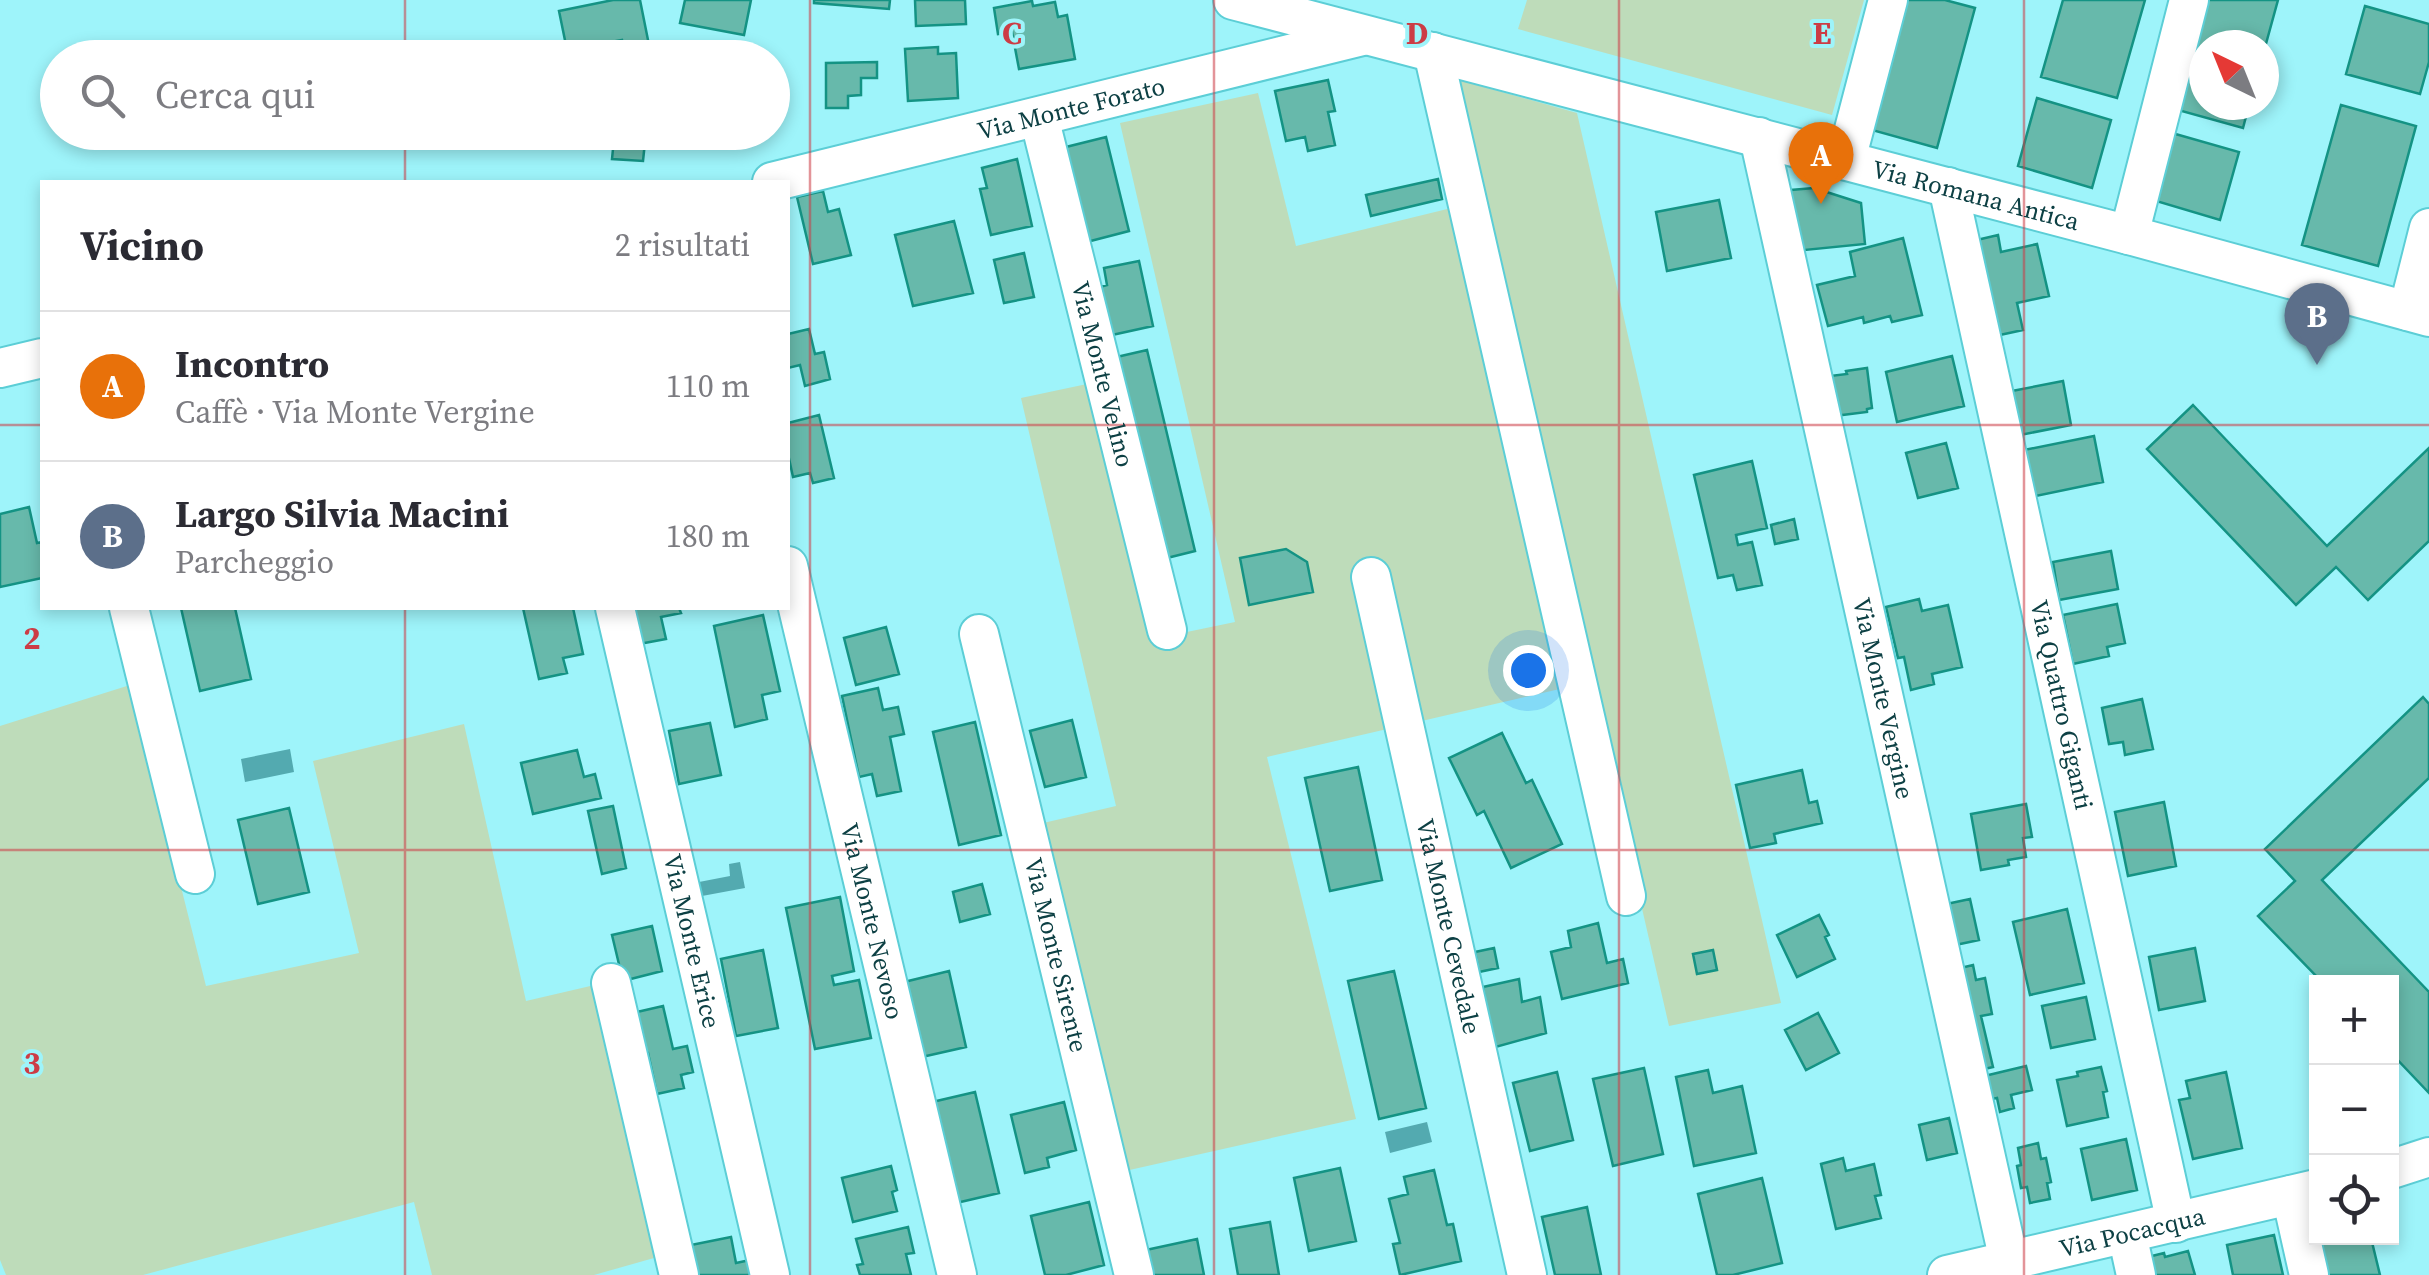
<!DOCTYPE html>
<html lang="it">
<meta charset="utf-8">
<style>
body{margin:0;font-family:"Source Serif 4",serif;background:#f2f2f3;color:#2b2b33}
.controls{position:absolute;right:30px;bottom:30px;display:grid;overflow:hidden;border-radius:0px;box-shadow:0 5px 15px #0003}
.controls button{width:90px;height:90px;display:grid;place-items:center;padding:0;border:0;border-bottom:2px solid #e1e1e2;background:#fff;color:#2b2b33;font:50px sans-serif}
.compass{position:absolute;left:2189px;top:30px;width:90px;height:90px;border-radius:50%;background:#fff;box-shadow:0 5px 15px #0003;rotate:317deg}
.you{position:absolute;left:1528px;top:670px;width:35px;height:35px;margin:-25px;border:8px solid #fff;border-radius:50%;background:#1a73e8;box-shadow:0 0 0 15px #1a73e833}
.badge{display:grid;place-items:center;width:65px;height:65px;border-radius:50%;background:#0b8043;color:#fff;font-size:32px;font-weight:700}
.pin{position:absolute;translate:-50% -82px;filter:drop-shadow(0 2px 5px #0008)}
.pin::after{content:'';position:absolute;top:52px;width:35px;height:30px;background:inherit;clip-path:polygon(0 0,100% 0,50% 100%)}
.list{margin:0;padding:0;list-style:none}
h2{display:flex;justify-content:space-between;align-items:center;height:130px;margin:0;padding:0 40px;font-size:42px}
h2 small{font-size:32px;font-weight:400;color:#7c7c81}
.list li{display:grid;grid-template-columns:65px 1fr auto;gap:30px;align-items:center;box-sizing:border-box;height:150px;padding:0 40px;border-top:2px solid #e1e1e2}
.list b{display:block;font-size:38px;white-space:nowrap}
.list p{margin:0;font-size:32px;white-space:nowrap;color:#7c7c81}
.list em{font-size:32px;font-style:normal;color:#7c7c81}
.icon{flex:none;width:55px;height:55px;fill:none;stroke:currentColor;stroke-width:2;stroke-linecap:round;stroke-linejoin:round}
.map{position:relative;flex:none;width:2429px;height:1275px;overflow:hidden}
.search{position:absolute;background:#fff;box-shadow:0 5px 15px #0003;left:40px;top:40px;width:750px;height:110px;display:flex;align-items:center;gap:25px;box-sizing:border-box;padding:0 35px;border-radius:55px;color:#7c7c81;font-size:38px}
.panel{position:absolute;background:#fff;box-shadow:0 5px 15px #0003;left:40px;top:180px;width:750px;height:430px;border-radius:0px}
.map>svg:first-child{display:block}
.green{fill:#bedcba}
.water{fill:#53aab0}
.building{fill:#67b9ab;stroke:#149384;stroke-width:2.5}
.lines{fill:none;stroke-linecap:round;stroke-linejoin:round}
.minor-casing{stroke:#5cced6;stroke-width:42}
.minor{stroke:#fff;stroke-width:38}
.grid{fill:none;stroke:#cc3c45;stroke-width:2.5;stroke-opacity:0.55}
.labels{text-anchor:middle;stroke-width:8;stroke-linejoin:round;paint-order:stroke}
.street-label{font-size:25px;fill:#0d4044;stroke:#9ef4fa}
.grid-label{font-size:32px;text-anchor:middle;font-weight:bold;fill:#cc3c45;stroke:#9ef4fa;stroke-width:8;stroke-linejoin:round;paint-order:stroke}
</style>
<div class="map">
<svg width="2429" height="1275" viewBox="0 0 2429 1275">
<rect width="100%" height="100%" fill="#9ef4fa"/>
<path class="green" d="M1527,0H1864L1832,115L1518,29Z
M1449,77L1577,113L1781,1003L1669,1026L1590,682L1267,757L1356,1119L1125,1171L1039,824L1116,806L1021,398L1087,384L1153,639L1235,622L1120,123L1258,93L1296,246L1480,201Z
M130,685L206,986L359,953L313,761L464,724L526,1001L599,984L661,1256L594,1275H432L414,1202L143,1275H6L0,1260V726Z"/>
<path class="water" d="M290,749L294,772L245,782L241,759Z
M740,862L745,888L702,896L699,882L730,876L729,864Z
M1427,1122L1432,1142L1390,1153L1385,1132Z"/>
<path class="building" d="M613,0H640L649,45L624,50L622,40L567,50L559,11Z
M685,0H751L744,35L680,23Z
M814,0H890L889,9L814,3Z
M915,0H965L966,24L916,26Z
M1896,0H1945L1975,8L1937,148L1861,127Z
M2063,0H2145L2117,98L2041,77Z
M2197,0H2278L2264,51V45H2204V105H2249L2243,128L2167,107Z
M1032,1L1033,6L1055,2L1058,17L1067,15L1075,59L1019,69L1012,32L998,34L994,8Z
M2365,6L2429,24V62L2420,94L2346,74Z
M685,43L757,52L756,58H683Z
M938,47V54L956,53L958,98L908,101L905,49Z
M877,62V78H861V95L848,96V108H826V63Z
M1328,80L1335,111L1328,112L1335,145L1308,151L1305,137L1286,141L1275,91Z
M2037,98L2111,120L2092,188L2018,166Z
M2341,105L2416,126L2378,266L2302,245Z
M2165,131L2239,152L2220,220L2146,198Z
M595,132H655L654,143L645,142L643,161L612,159L614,139L595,137Z
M1106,137L1129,231L1083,243L1054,150Z
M1017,159L1032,226L991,235L980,189L987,188L982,168Z
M1438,179L1442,199L1371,216L1366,195Z
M1814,188L1861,203L1865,244L1785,252L1779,191Z
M823,191L828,212L839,209L851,255L813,264L797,197Z
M1719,200L1731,258L1667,271L1656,212Z
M954,221L973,293L913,306L895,235Z
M1998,235L2001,252L2037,244L2049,296L2017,303L2023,330L1986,338L1964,243Z
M1903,238L1922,315L1892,322L1890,316L1864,323L1863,317L1828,326L1817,285L1855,276L1850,252Z
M1024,253L1034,297L1004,303L994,260Z
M1139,261L1153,326L1103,337L1092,289L1107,285L1104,268Z
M809,329L815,354L824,352L830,379L805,386L800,365L788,368V334Z
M1147,350L1195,551L1155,561L1108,359Z
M1952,356L1964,406L1897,422L1886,372Z
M1867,368L1872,408L1867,409V412L1834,416L1830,376L1847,374L1846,371Z
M2063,381L2071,425L2020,435L2012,391Z
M2193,405L2327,546L2429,448V541L2368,600L2336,567L2296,605L2147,449Z
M819,415L834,478L813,483L810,473L793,477L788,454V423Z
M2094,436L2103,482L2031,497L2014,452Z
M1946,443L1958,488L1918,498L1906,453Z
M1752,461L1767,528L1736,535L1738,545L1752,542L1762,585L1737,590L1733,575L1718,578L1694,475Z
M29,507L37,543L42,542V578L0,587V514Z
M1794,519L1798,539L1775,544L1771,525Z
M1286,549L1307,562L1313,592L1249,605L1240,558Z
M2111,551L2118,589L2059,600L2053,562Z
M1919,599L1922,611L1948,605L1962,667L1932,674L1934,684L1911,690L1904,657L1898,658L1886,607Z
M2117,604L2125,643L2107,647L2109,656L2073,664L2063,615Z
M181,608H235L251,679L200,691Z
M523,608H573L583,654L563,658L567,673L539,679Z
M631,608H679L681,613L661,617L666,639L639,644Z
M763,615L780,691L762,695L767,719L735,727L714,626Z
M886,627L899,674L856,685L844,638Z
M878,688L883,710L898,707L904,734L890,737L901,791L877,796L872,774L859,777L842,696Z
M2423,697L2429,704V778L2322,880L2429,992V1093L2392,1054V982H2322L2258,916L2295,881L2265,849Z
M2142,699L2153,749L2125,755L2123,742L2109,744L2102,708Z
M1072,720L1086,777L1045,787L1030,731Z
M975,722L1001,835L959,845L933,732Z
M710,723L721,775L679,784L669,731Z
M1502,733L1526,783L1532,780L1562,844L1511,868L1484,811L1477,815L1449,758Z
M577,750L584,777L595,774L601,798L533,814L521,763Z
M1358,767L1382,880L1330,891L1305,778Z
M1802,770L1809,803L1817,801L1822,823L1774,834L1776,843L1750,848L1736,785Z
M2164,802L2176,866L2128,876L2115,812Z
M2026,804L2032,837L2023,838L2026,857L2008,860L2009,865L1981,870L1971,814Z
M613,806L626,868L602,874L588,811Z
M289,808L309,892L258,904L238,820Z
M982,884L990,914L960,922L953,892Z
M840,897L854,971L832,976L834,985L859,980L871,1038L815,1049L786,908Z
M1970,899L1979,940L1946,947L1937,906Z
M2067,909L2084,983L2030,995L2013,922Z
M1819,915L1829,935L1825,937L1835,959L1797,977L1777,935Z
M1598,923L1607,963L1623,959L1628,983L1562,999L1551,952L1571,947L1568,931Z
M652,926L662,971L623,981L612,935Z
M1494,948L1498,968L1479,972L1475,952Z
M2195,948L2205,1001L2159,1010L2149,957Z
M763,950L778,1028L736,1036L721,959Z
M1713,950L1717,970L1697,974L1693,954Z
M1973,965L1976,980L1985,978L1992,1014L1981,1016L1993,1067L1971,1072L1948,971Z
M949,971L966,1047L913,1059L896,984Z
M1394,971L1426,1108L1379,1119L1348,981Z
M1519,979L1522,1002L1540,997L1546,1033L1492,1048L1483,987Z
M2086,997L2095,1039L2051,1048L2042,1006Z
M663,1006L673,1049L687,1046L693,1072L681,1075L684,1088L657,1094L648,1053L633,1057L624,1015Z
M1818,1013L1839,1053L1806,1070L1785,1030Z
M2026,1066L2032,1090L2011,1095L2014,1108L2000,1112L1997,1098L1977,1102L1972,1079Z
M2101,1067L2107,1091L2103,1092L2108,1117L2067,1126L2057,1080L2078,1076L2077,1072Z
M1644,1068L1663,1154L1613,1166L1593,1079Z
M1708,1070L1713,1093L1742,1086L1756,1153L1694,1166L1676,1077Z
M1557,1072L1573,1140L1530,1151L1513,1083Z
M2226,1072L2242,1148L2193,1159L2179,1100L2190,1098L2186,1081Z
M975,1092L999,1193L952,1204L928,1103Z
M1064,1102L1076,1150L1047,1158L1049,1167L1025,1173L1011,1115Z
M1949,1118L1957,1153L1927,1160L1919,1125Z
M2126,1139L2137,1190L2092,1200L2081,1149Z
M2038,1143L2041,1159L2046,1158L2051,1182L2047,1183L2050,1199L2030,1203L2027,1187L2021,1188L2017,1166L2021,1165L2018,1148Z
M1843,1158L1846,1171L1874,1164L1881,1195L1875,1196L1881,1218L1836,1229L1821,1164Z
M891,1166L897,1190L892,1192L897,1211L853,1222L842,1178Z
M1340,1168L1356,1241L1309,1251L1294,1178Z
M1434,1170L1447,1225L1453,1224L1461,1261L1400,1275L1393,1244L1400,1243L1389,1199L1408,1194L1404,1177Z
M1762,1178L1782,1263L1733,1275H1717L1698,1194Z
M1089,1202L1104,1265L1066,1275H1045L1031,1216Z
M1587,1207L1601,1275H1555L1542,1217Z
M1270,1222L1279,1275H1238L1230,1229Z
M908,1227L914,1253L906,1254L911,1275H860L857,1265L863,1264L856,1239Z
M2274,1235L2283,1275H2233L2227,1245Z
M731,1237L736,1263L750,1260L753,1275H685L686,1246Z
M2319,1238H2371L2380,1275H2328Z
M1197,1239L1204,1275H1152L1146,1250Z
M2188,1251L2195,1275H2144L2140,1259L2164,1253L2165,1257Z"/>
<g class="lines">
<g class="minor-casing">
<g id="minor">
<path id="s1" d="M1233,0L2129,235L2429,317"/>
<path d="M1433,52L1626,896"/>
<path id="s2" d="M1039,117L1167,630"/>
<path id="s3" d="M1759,137L2009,1261"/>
<path d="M1846,160L1888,0"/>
<path id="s4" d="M772,182L1362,36"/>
<path id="s5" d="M1948,187L2176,1223"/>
<path d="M2129,235L2189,0"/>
<path d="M2408,311L2429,228"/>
<path d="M0,368L42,358"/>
<path id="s6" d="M788,566L957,1275"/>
<path id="s7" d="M1371,577L1527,1275"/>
<path d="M129,608L195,874"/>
<path id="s8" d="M615,608L770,1275"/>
<path id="s9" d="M979,634L1134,1275"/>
<path d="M611,983L679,1275"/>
<path d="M2392,1169L2429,1157"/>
<path d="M2291,1195L2309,1275"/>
<path d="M2127,1234L2136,1275"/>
<path id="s10" d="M1947,1275L2316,1189"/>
</g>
</g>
<use href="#minor" class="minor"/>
</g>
<path class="grid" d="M405,0V58M810,0V1275M1214,0V1275M1619,0V1275M2024,0V1275M405,132V182M0,425H42M788,425H2429M405,608V1275M0,850H2429"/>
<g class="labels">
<g class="street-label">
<text dy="9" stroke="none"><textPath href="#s4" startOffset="308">Via Monte Forato</textPath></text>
<text dy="9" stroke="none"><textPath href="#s1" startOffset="768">Via Romana Antica</textPath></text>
<text dy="9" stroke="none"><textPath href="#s2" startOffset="265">Via Monte Velino</textPath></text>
<text dy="9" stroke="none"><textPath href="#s3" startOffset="575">Via Monte Vergine</textPath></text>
<text dy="9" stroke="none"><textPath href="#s5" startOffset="530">Via Quattro Giganti</textPath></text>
<text dy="9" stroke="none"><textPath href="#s6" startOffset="365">Via Monte Nevoso</textPath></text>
<text dy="9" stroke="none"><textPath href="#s7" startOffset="358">Via Monte Cevedale</textPath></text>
<text dy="9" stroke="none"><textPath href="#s8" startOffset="342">Via Monte Erice</textPath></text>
<text dy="9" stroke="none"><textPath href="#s9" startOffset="330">Via Monte Sirente</textPath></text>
<text dy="9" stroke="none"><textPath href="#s10" startOffset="190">Via Pocacqua</textPath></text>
</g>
</g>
<g class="grid-label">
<text x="1012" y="44">C</text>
<text x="1417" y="44">D</text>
<text x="1822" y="44">E</text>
<text x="32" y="649">2</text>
<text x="32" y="1074">3</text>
</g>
</svg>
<div class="controls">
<button>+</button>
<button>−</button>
<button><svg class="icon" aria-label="locate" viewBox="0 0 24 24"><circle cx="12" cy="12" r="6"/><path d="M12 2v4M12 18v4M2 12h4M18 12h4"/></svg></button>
</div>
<svg class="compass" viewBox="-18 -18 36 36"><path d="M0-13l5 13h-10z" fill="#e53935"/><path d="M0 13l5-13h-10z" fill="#7c7c81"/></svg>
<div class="you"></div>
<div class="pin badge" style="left:1821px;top:204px;background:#e8710a">A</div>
<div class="pin badge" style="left:2317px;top:365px;background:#5c6f8a">B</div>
<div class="search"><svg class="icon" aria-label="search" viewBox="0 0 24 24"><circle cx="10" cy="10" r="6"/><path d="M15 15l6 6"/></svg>Cerca qui</div>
<section class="panel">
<h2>Vicino<small>2 risultati</small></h2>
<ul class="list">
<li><span class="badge" style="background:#e8710a">A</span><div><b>Incontro</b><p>Caffè · Via Monte Vergine</p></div><em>110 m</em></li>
<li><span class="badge" style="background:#5c6f8a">B</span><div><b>Largo Silvia Macini</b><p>Parcheggio</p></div><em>180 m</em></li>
</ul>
</section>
</div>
